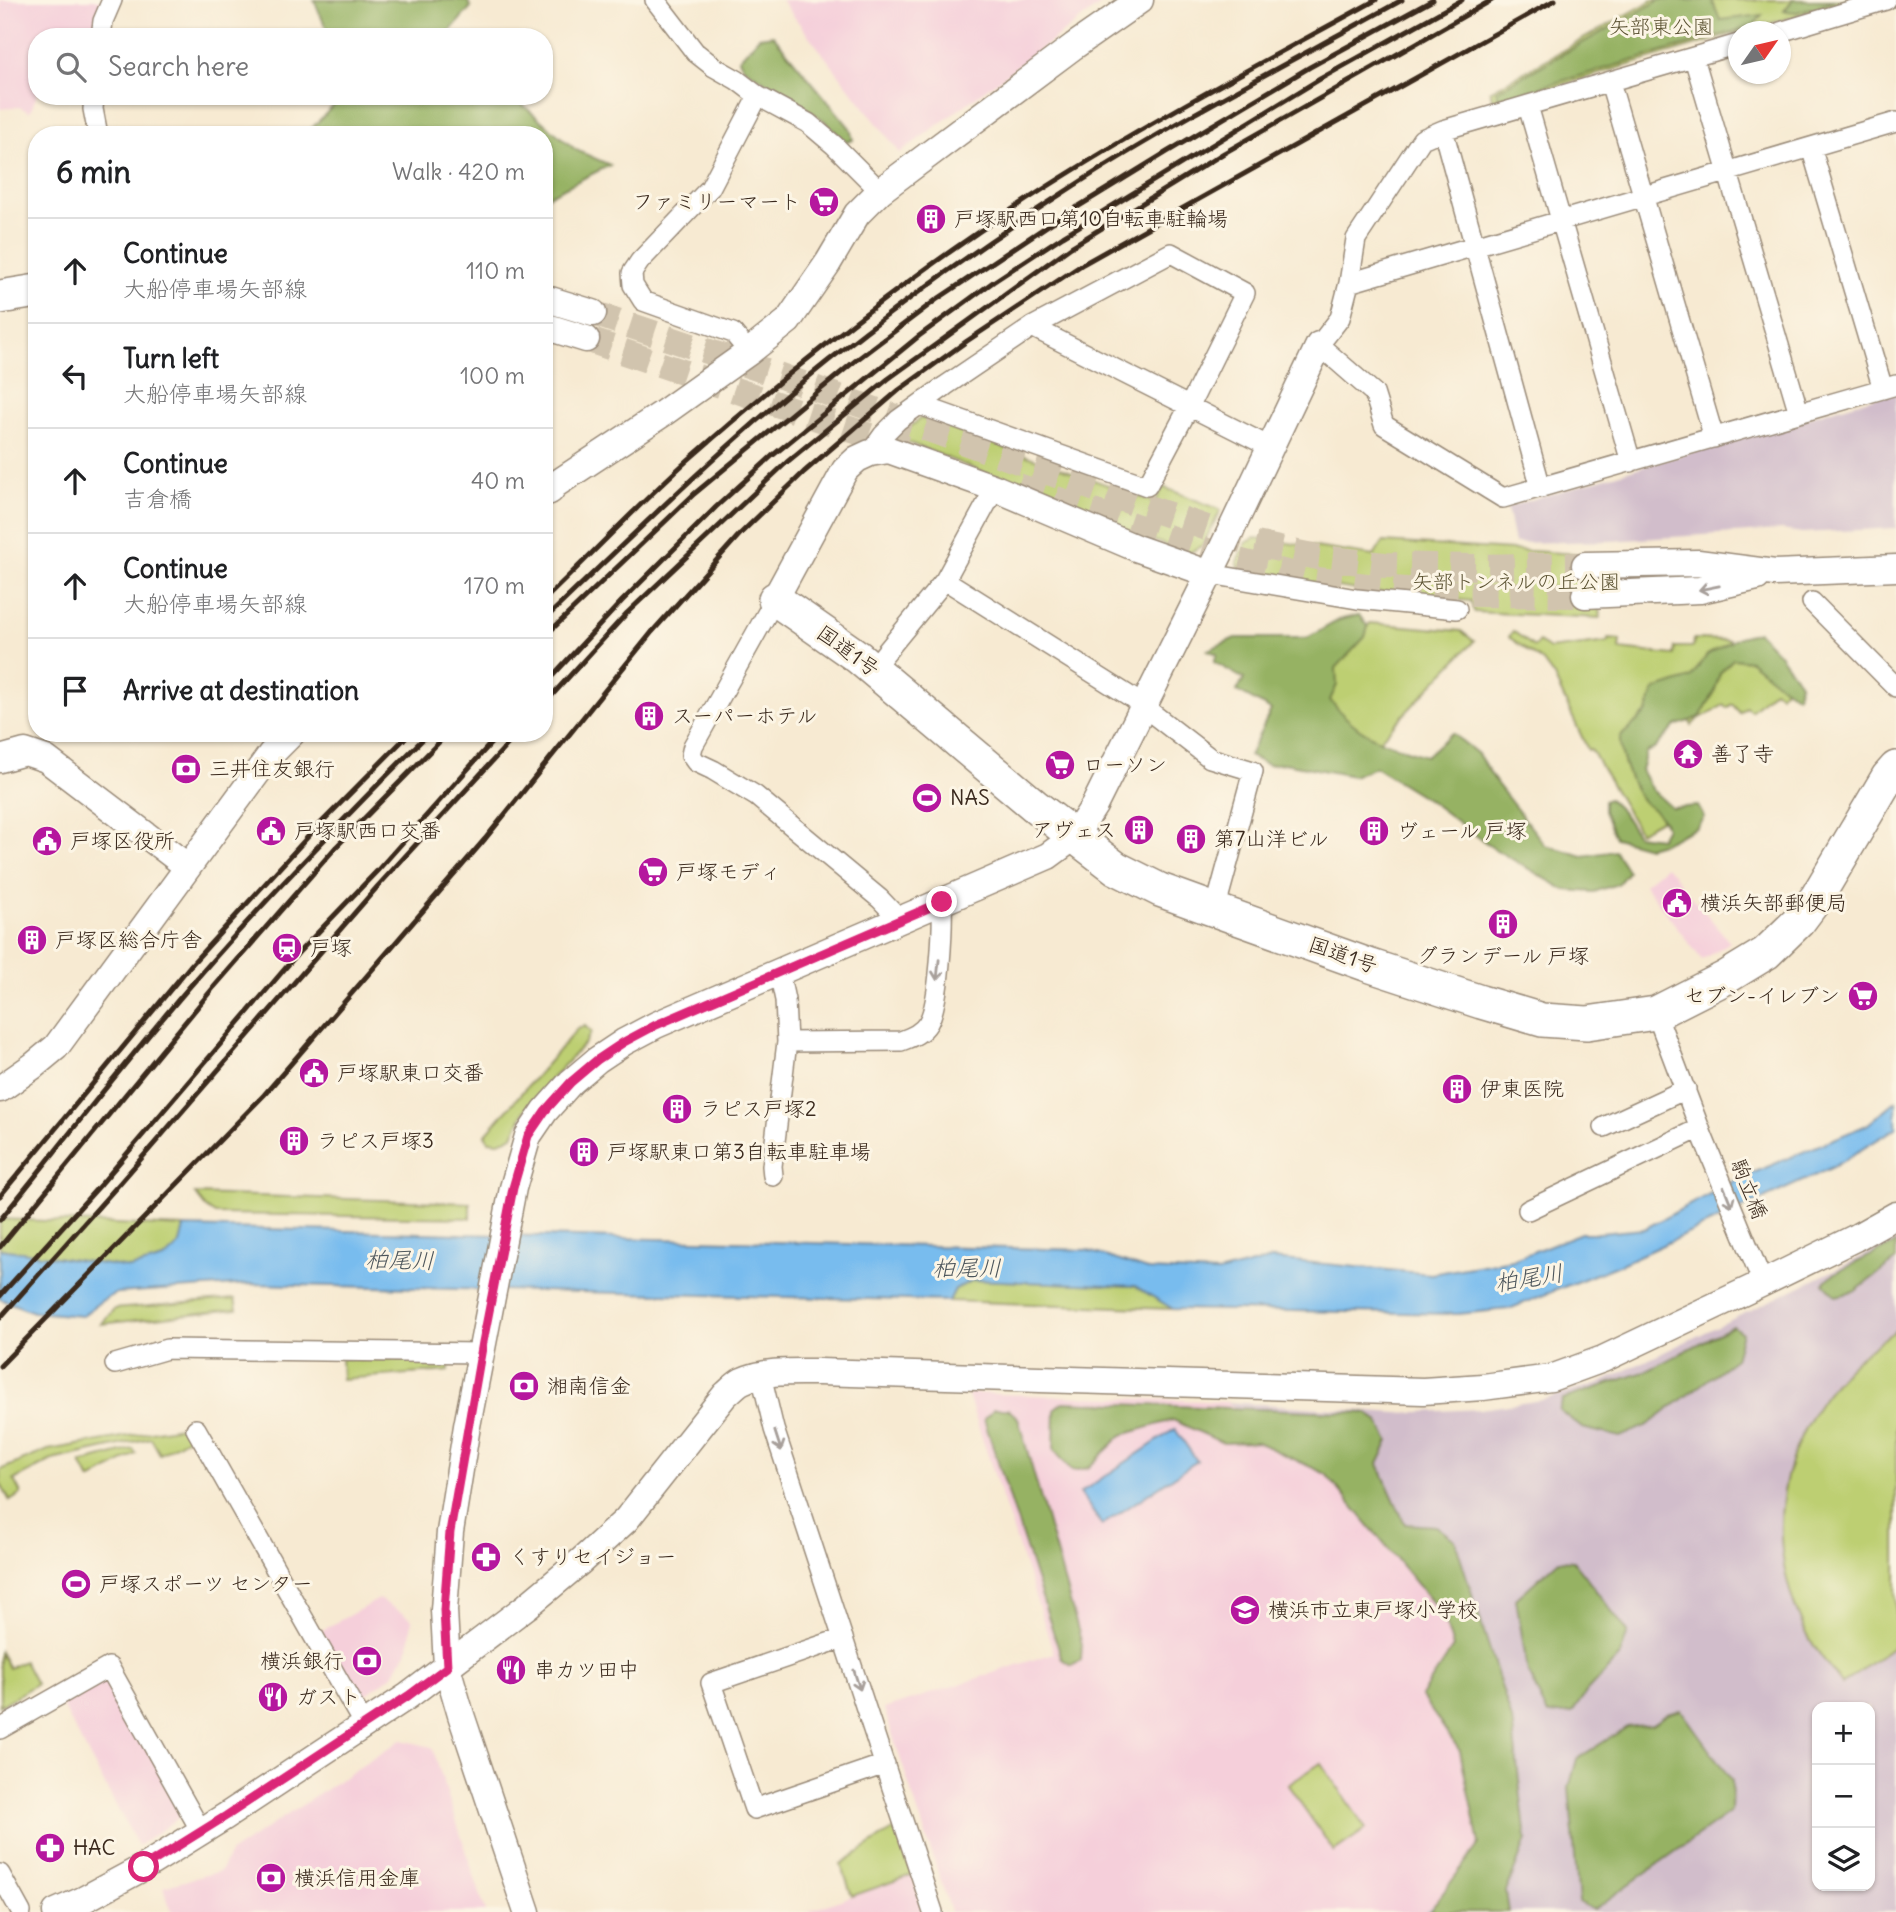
<!DOCTYPE html>
<meta charset="utf-8">
<style>
body{margin:0;font-family:Delius,"Klee One",sans-serif;background:#f6f6f6;color:#202124}
.controls{position:absolute;right:21px;bottom:21px;display:grid;overflow:hidden;border-radius:14px;box-shadow:0 2px 5px #0004}
.controls button{width:63px;height:63px;display:grid;place-items:center;padding:0;border:0;border-bottom:2px solid #e0e0e0;background:#fff;color:#202124;font:35px sans-serif}
.compass{position:absolute;left:1728px;top:21px;width:63px;height:63px;border-radius:50%;background:#fff;box-shadow:0 2px 5px #0004;rotate:56deg}
.stop{position:absolute;width:21px;height:21px;margin:-16px;border:5px solid #db2777;border-radius:50%;background:#fff}
.stop.end{background:#db2777;border-color:#fff;box-shadow:0 2px 7px #0008}
.list{margin:0;padding:0;list-style:none}
h2{display:flex;justify-content:space-between;align-items:center;height:91px;margin:0;padding:0 28px;font-size:30px}
h2 small{font-size:23px;font-weight:400;color:#757577}
.list li{display:grid;grid-template-columns:46px 1fr auto;gap:21px;align-items:center;box-sizing:border-box;height:105px;padding:0 28px;border-top:2px solid #e0e0e0}
.list b{display:block;font-size:26px;white-space:nowrap}
.list p{margin:0;font-size:23px;white-space:nowrap;color:#757577}
.list em{font-size:23px;font-style:normal;color:#757577}
.icon{flex:none;width:38px;height:38px;fill:none;stroke:currentColor;stroke-width:2;stroke-linecap:round;stroke-linejoin:round}
.map{position:relative;flex:none;width:1896px;height:1912px;overflow:hidden}
.search{position:absolute;background:#fff;box-shadow:0 2px 5px #0004;left:28px;top:28px;width:525px;height:77px;display:flex;align-items:center;gap:18px;box-sizing:border-box;padding:0 24px;border-radius:28px;color:#757577;font-size:26px}
.panel{position:absolute;background:#fff;box-shadow:0 2px 5px #0004;left:28px;top:126px;width:525px;height:616px;border-radius:28px}
.map>svg:first-child{display:block}
.built{fill:#f5cfda}
.industrial{fill:#d1bdcb;fill-rule:evenodd}
.green{fill:#bdcf72;stroke:#7c7c48;stroke-width:2}
.forest{fill:#96b264;stroke:#686e41;stroke-width:2}
.water{fill:#78bcee;stroke:#5a7386;stroke-width:2}
.lines{fill:none;stroke-linecap:round;stroke-linejoin:round}
.secondary-tunnel{stroke:#d1c4ae;stroke-width:26;stroke-dasharray:26 13;stroke-linecap:butt}
.street-casing{stroke:#998a78;stroke-width:22}
.secondary-casing{stroke:#998a78;stroke-width:29}
.highway-casing{stroke:#998a78;stroke-width:36}
.street{stroke:#fff;stroke-width:19}
.secondary{stroke:#fff;stroke-width:26}
.highway{stroke:#fff;stroke-width:33}
.rail{stroke:#3b2a1e;stroke-width:5}
.oneway{stroke:#a79f9a}
.route{stroke:#db2777;stroke-width:9}
.labels{text-anchor:middle;stroke-width:6;stroke-linejoin:round;paint-order:stroke}
.park-label{font-size:21px;fill:#5c5333;stroke:#fcf5e5}
.poi-label{font-size:21px;fill:#3b2a1e;stroke:#fcf5e5;text-anchor:start}
.street-label{font-size:21px;fill:#3b2a1e;stroke:#fcf5e5}
.water-label{font-size:23px;font-style:italic;fill:#4d565c;stroke:#fcf5e5}
</style>
<div class="map">
<svg width="1896" height="1912" viewBox="0 0 1896 1912">
<rect width="100%" height="100%" fill="#fcf5e5"/>
<filter id="ink" filterUnits="userSpaceOnUse"><feTurbulence type="fractalNoise" baseFrequency=".0143" numOctaves="2"/><feDisplacementMap in="SourceGraphic" scale="14" xChannelSelector="R" yChannelSelector="G"/><feConvolveMatrix kernelMatrix="1 2 1 2 8 2 1 2 1" color-interpolation-filters="sRGB"/></filter>
<filter id="wash" filterUnits="userSpaceOnUse"><feTurbulence type="fractalNoise" baseFrequency=".00686" numOctaves="4" result="noise"/><feDisplacementMap in="SourceGraphic" scale="28" xChannelSelector="R" yChannelSelector="G"/><feGaussianBlur stdDeviation="1.57" result="paint"/><feColorMatrix in="noise" values="0 0 0 0 0 0 0 0 0 0 0 0 0 0 0 0 0 1.4 0 .05"/><feComposite in="paint" operator="in"/></filter>
<g filter="url(#wash)">
<rect width="100%" height="100%" fill="#f7ead2"/>
<path class="built" d="M0,0H104L92,37H37V95L30,112L19,107L0,109Z
M781,0H1107L900,153Z
M1666,866L1730,942L1702,960L1644,884Z
M967,1393L1226,1402L1350,1476L1439,1566L1510,1845L1423,1912H951L884,1709L1054,1653Z
M379,1599L412,1619L409,1647L393,1675L355,1702L317,1633Z
M102,1680L111,1683L182,1809L180,1817L138,1846L61,1704Z
M401,1740L432,1747L486,1912H172L163,1887L220,1871L231,1852Z
M912,1875L924,1912H806Z"/>
<path class="industrial" d="M1896,391V528L1802,533L1782,530L1609,541L1514,543L1507,507Z
M1896,1237V1912H1423L1510,1845L1440,1567L1350,1476L1226,1402L1399,1413L1481,1409L1542,1400L1602,1382L1853,1261ZM1817,1707H1870V1886H1817Z"/>
<path class="green" d="M1653,0H1849L1494,105L1490,91Z
M921,418L1155,502L1163,487L1221,510L1202,546L1187,554L902,440L900,435Z
M1255,538L1374,556L1383,542L1594,555L1600,618L1474,612L1471,601L1363,591L1242,572L1237,563L1246,543Z
M1370,623L1461,631L1474,641L1376,744L1352,727L1329,703L1335,666Z
M1513,631L1534,647L1539,642L1549,649L1608,642V639L1620,640L1619,649L1674,655L1675,647H1693L1694,639L1729,640L1728,660L1757,652L1790,684L1780,694L1774,690L1751,711L1746,707L1740,713L1732,704L1727,708L1724,705L1697,720L1692,725L1685,716L1630,763L1666,817L1639,832L1591,749L1588,750L1554,677L1543,662L1509,637Z
M585,1026L591,1032L585,1043L554,1076L525,1110L513,1135L500,1142L489,1141L485,1135L577,1029Z
M195,1194L470,1203V1218L215,1214L206,1208Z
M0,1219L184,1227L180,1244L164,1259L130,1268L0,1249Z
M973,1280L1135,1286L1173,1309L949,1301L955,1289Z
M235,1299L237,1309L101,1324L114,1309Z
M1896,1330V1645L1842,1684C1829,1666 1812,1647 1803,1626C1762,1536 1779,1442 1846,1370C1860,1354 1880,1342 1896,1330Z
M341,1358L449,1360V1371L342,1379Z
M191,1425L196,1433L160,1454L151,1438L52,1460L14,1480L21,1494L10,1501L0,1483V1470L48,1450Z
M133,1449L136,1454L90,1480L81,1463Z
M0,1652L9,1668L24,1661L36,1684L0,1706Z
M1321,1763L1366,1829L1334,1851L1288,1785Z
M896,1828L912,1875L852,1896L841,1864Z"/>
<path class="forest" d="M314,0H467L471,7L445,37H330Z
M1660,0H1712L1720,20L1762,15L1753,26L1499,99L1496,91Z
M1793,0H1836L1797,12L1784,11Z
M773,35L850,128L853,140L845,142L825,121L743,67L739,59L759,37Z
M343,96H512L576,150L610,165L544,198V135H305Z
M1359,615L1368,627L1365,637L1336,668L1337,685L1330,700C1359,737 1384,743 1426,756L1452,733L1478,754L1497,784L1545,845L1583,856L1615,851L1628,872L1618,884L1594,892L1565,890L1493,848L1427,799L1375,767L1353,776L1284,763L1268,765L1249,756L1271,710L1237,691L1244,679L1214,662L1217,654L1208,650L1235,638H1307L1339,620Z
M1758,632L1778,653L1800,683L1797,696L1780,685L1750,661L1733,659L1720,673L1714,693L1700,717L1675,726L1654,749L1646,752L1641,770L1652,790L1672,808L1698,806L1704,817L1696,828L1665,842L1648,847L1615,838L1604,811V801L1609,799L1622,812L1637,835L1660,838L1666,827C1658,808 1651,812 1641,799C1631,785 1619,754 1620,737L1647,712L1654,690L1691,678L1707,655L1739,637Z
M1896,1243V1260L1854,1292L1836,1296L1824,1283L1833,1274Z
M1733,1326L1742,1333L1735,1359L1648,1425L1620,1437L1582,1428L1559,1410L1563,1399L1647,1371Z
M1063,1402L1367,1413L1377,1420L1389,1441L1378,1464L1405,1524L1436,1526L1455,1540L1512,1720L1526,1840L1506,1892L1509,1912H1429L1479,1844L1460,1751L1421,1696L1453,1647L1443,1615L1326,1474L1257,1442L1223,1443L1173,1420L1122,1435L1088,1468L1072,1471L1054,1450L1055,1408Z
M994,1409H1008L1018,1418L1082,1644L1081,1660L1071,1665L1062,1659L984,1419Z
M1559,1560L1573,1561L1628,1632L1620,1656L1587,1691L1572,1713L1548,1715L1528,1673L1516,1599Z
M1681,1710L1732,1781L1731,1812L1593,1910L1579,1902L1569,1788L1577,1759L1627,1727L1653,1724L1668,1714Z"/>
<path class="water" d="M1896,1101V1128L1833,1167L1621,1264L1509,1309L1458,1314L1173,1309L1135,1286L973,1280L955,1289L949,1301L251,1284L117,1293L101,1301L82,1316L34,1312L0,1299V1249L130,1268L164,1259L180,1244L184,1227L1086,1250L1148,1270L1218,1273L1272,1259L1431,1274L1512,1260L1581,1233H1600L1644,1229L1734,1181L1867,1125Z
M1175,1429L1197,1461L1102,1525L1080,1493Z"/>
</g>
<g filter="url(#ink)">
<g class="lines">
<path class="secondary-tunnel" d="M593,313L778,375L1137,504L1251,543L1317,557L1385,565L1477,567L1585,565
M586,339L905,448
M1018,486L1234,560L1311,579L1392,589L1470,594L1585,595"/>
<g class="street-casing">
<path id="street" d="M655,0L695,52L714,67L737,80L758,96L808,123L834,145L880,191
M1780,32L1886,0
M101,37L103,21L112,0
M1738,44L1443,130L1422,139L1356,239L1349,283L1340,318L1319,345L1374,393L1384,425L1503,498L1896,385
M1694,58L1799,413
M1610,82L1714,438
M94,96L93,109L98,135
M1528,106L1631,462
M1443,130L1541,488
M1811,147L1883,389
M1349,283L1896,122
M1032,327L1270,447
M749,352L733,333L643,301L633,285L632,273L640,261L710,188L758,96
M870,453L883,435L898,420L945,386L1032,327L1171,253L1245,293L1190,405L1147,486L920,405
M1210,574L1357,599L1457,609
M945,580L995,488
M775,599L693,746L691,755L696,762L713,770L756,796L880,899L900,920
M1812,602L1896,687
M873,668L945,580L1131,697L1210,758L1253,771L1215,910
M1656,1013L1703,1137L1763,1283
M787,1042L901,1041C912,1037 922,1033 928,1023C940,1003 943,927 942,902
M1604,1127L1686,1089
M773,1176L772,1166L787,1042L785,1000L779,972
M1528,1210L1700,1128
M115,1364L167,1349L481,1353
M761,1375L774,1429L933,1912
M196,1429L364,1725
M843,1638L711,1683L754,1809L885,1764
M0,1729L109,1667L201,1831
M0,1874L21,1912"/>
</g>
<g class="secondary-casing">
<path id="secondary" d="M544,298L593,313
M544,326L586,339
M544,492L662,414L749,352L788,321L828,263L857,214L880,191L1074,46L1140,0
M1585,565L1698,563L1775,573L1896,568
M1585,595L1700,590L1757,577
M775,599L845,470L857,459L870,453L889,450L995,488L1136,548L1210,574
M0,759L25,752L46,759L188,867
M0,1089L33,1066L56,1047L271,754L292,733
M56,1912L83,1900L144,1867L226,1816L408,1696L527,1606L581,1561L626,1520L725,1395C730,1391 736,1384 742,1381C765,1370 794,1372 819,1372L1423,1391L1483,1387L1551,1378L1603,1359L1763,1283L1855,1238L1896,1215
M527,1912L461,1715L447,1667L444,1610L450,1532L467,1426L513,1188L528,1136L545,1111L571,1082L597,1060L624,1042L656,1025L1048,856L1074,837L1094,806L1223,547L1319,345"/>
</g>
<g class="highway-casing">
<path id="highway" d="M0,297L37,291
M544,486L548,488
M775,599L858,657L1035,806L1116,868L1160,890L1215,910L1371,966L1481,1002L1542,1020L1587,1023L1656,1013L1725,978L1766,953L1799,921L1817,897L1888,777L1896,768"/>
</g>
<use href="#street" class="street"/>
<use href="#secondary" class="secondary"/>
<use href="#highway" class="highway"/>
<path class="rail" d="M544,600C592,554 638,505 688,460C800,361 919,268 1045,188C1152,120 1265,61 1376,0
M544,620C637,531 728,441 828,361C906,299 988,241 1072,187C1178,119 1292,61 1402,0
M544,637L694,494L855,361L936,300L1053,222L1167,152L1310,67L1433,0
M544,685L622,601L716,507L772,456L919,336L993,282L1063,236L1320,79L1462,0
M544,704L627,613L787,462L888,379L1071,247L1224,153L1492,0
M0,1196L190,966L315,829L410,733
M0,1220C66,1139 129,1056 198,977C272,892 350,812 429,733
M0,1247L214,987L336,847L448,733
M0,1296L101,1184L300,951L377,871L500,733
M0,1318L120,1183L378,886L518,733
M0,1366L264,1095L485,839L652,632L741,533L804,472L899,390L967,341L1083,264L1555,0"/>
</g>
<defs><path id="oneway-shaft" d="M-6 0H5M1.5-3L5.5 0L1.5 3" fill="none" stroke-width="1.6" stroke-linecap="round" stroke-linejoin="round" transform="scale(1.75)"/></defs>
<g class="oneway">
<use href="#oneway-shaft" transform="translate(1709 588) rotate(169)"/>
<use href="#oneway-shaft" transform="translate(938 970) rotate(96)"/>
<use href="#oneway-shaft" transform="translate(1728 1197) rotate(68)"/>
<use href="#oneway-shaft" transform="translate(778 1441) rotate(72)"/>
<use href="#oneway-shaft" transform="translate(857 1680) rotate(72)"/>
</g>
</g>
<g class="lines" filter="url(#ink)">
<path class="route" d="M144,1867L226,1816L408,1696L447,1667L444,1610L450,1532L483,1342L513,1188L528,1136L545,1111L571,1082L597,1060L624,1042L656,1025L942,902"/>
</g>
<defs>
<g id="supermarket-disc" transform="scale(1.575)"><circle r="9.5" fill="#b5179e" stroke="#fcf5e5"/><path d="M-6-5.5h2.5l.6 2H6L4.5 2H-2.5L-4.4-4H-6ZM-1.5 3.2a1.3 1.3 0 1 0 .1 0ZM3 3.2a1.3 1.3 0 1 0 .1 0Z" fill="#fff"/></g>
<g id="building-disc" transform="scale(1.575)"><circle r="9.5" fill="#b5179e" stroke="#fcf5e5"/><path d="M-4-6H4V6H1V3H-1V6H-4ZM-2.5-4.3h1.7v1.8h-1.7ZM.8-4.3h1.7v1.8H.8ZM-2.5-1h1.7V.8h-1.7ZM.8-1h1.7V.8H.8Z" fill="#fff"/></g>
<g id="temple-disc" transform="scale(1.575)"><circle r="9.5" fill="#b5179e" stroke="#fcf5e5"/><path d="M0-6L5-2H3V0L6.5 2.5H4V6H1.5V3h-3V6H-4V2.5H-6.5L-3 0V-2H-5Z" fill="#fff"/></g>
<g id="bank-disc" transform="scale(1.575)"><circle r="9.5" fill="#b5179e" stroke="#fcf5e5"/><path d="M-6-4H6V4H-6ZM0-2.3a2.3 2.3 0 1 0 0 4.6a2.3 2.3 0 1 0 0-4.6Z" fill="#fff"/></g>
<g id="stadium-disc" transform="scale(1.575)"><circle r="9.5" fill="#b5179e" stroke="#fcf5e5"/><path d="M0-5a6.5 5 0 1 0 0 10a6.5 5 0 1 0 0-10ZM-3.5-1.8h7v3.6h-7Z" fill="#fff"/></g>
<g id="civic-disc" transform="scale(1.575)"><circle r="9.5" fill="#b5179e" stroke="#fcf5e5"/><path d="M-.6-6.5H3V-4.5H.6V-3L4-1V1h2V6H-6V1h2V-1L-.6-3ZM-1.2 2.5V6h2.4V2.5Z" fill="#fff"/></g>
<g id="station-disc" transform="scale(1.575)"><circle r="9.5" fill="#b5179e" stroke="#fcf5e5"/><path d="M-3-6H3Q5-6 5-4V2Q5 4 3 4L4.5 6H3L1.5 4h-3L-3 6H-4.5L-3 4Q-5 4-5 2V-4Q-5-6-3-6ZM-3.5-4v3h7v-3ZM-3.5 1v1.5H-2V1ZM2 1v1.5H3.5V1Z" fill="#fff"/></g>
<g id="pharmacy-disc" transform="scale(1.575)"><circle r="9.5" fill="#b5179e" stroke="#fcf5e5"/><path d="M-2-6h4v4h4v4h-4v4h-4v-4h-4v-4h4Z" fill="#fff"/></g>
<g id="school-disc" transform="scale(1.575)"><circle r="9.5" fill="#b5179e" stroke="#fcf5e5"/><path d="M0-5L7-2L0 1L-7-2ZM-4 1L0 2.5L4 1V4Q0 6-4 4Z" fill="#fff"/></g>
<g id="restaurant-disc" transform="scale(1.575)"><circle r="9.5" fill="#b5179e" stroke="#fcf5e5"/><path d="M-5-6h1v4h1v-4h1v4h1v-4h1v5L-1.5 .5V6h-2V.5L-5-1ZM5-6V6H3V1.5H1.5Q1.5-4 5-6Z" fill="#fff"/></g>
</defs>
<g fill-rule="evenodd">
<use href="#supermarket-disc" x="824" y="202"/>
<use href="#building-disc" x="931" y="219"/>
<use href="#building-disc" x="649" y="716"/>
<use href="#temple-disc" x="1688" y="754"/>
<use href="#supermarket-disc" x="1060" y="765"/>
<use href="#bank-disc" x="186" y="769"/>
<use href="#stadium-disc" x="927" y="798"/>
<use href="#building-disc" x="1139" y="830"/>
<use href="#civic-disc" x="271" y="831"/>
<use href="#building-disc" x="1374" y="831"/>
<use href="#building-disc" x="1191" y="839"/>
<use href="#civic-disc" x="47" y="841"/>
<use href="#supermarket-disc" x="653" y="872"/>
<use href="#civic-disc" x="1677" y="903"/>
<use href="#building-disc" x="1503" y="924"/>
<use href="#building-disc" x="32" y="940"/>
<use href="#station-disc" x="287" y="948"/>
<use href="#supermarket-disc" x="1863" y="996"/>
<use href="#civic-disc" x="314" y="1073"/>
<use href="#building-disc" x="1457" y="1089"/>
<use href="#building-disc" x="677" y="1109"/>
<use href="#building-disc" x="294" y="1141"/>
<use href="#building-disc" x="584" y="1152"/>
<use href="#bank-disc" x="524" y="1386"/>
<use href="#pharmacy-disc" x="486" y="1557"/>
<use href="#stadium-disc" x="76" y="1584"/>
<use href="#school-disc" x="1245" y="1610"/>
<use href="#bank-disc" x="367" y="1661"/>
<use href="#restaurant-disc" x="511" y="1670"/>
<use href="#restaurant-disc" x="273" y="1697"/>
<use href="#pharmacy-disc" x="50" y="1848"/>
<use href="#bank-disc" x="271" y="1878"/>
</g>
<g class="labels">
<g class="park-label">
<text x="1661" y="34">矢部東公園</text>
<text x="1516" y="589">矢部トンネルの丘公園</text>
</g>
<g class="poi-label">
<text x="801" y="209" text-anchor="end">ファミリーマート</text>
<text x="954" y="226">戸塚駅西口第10自転車駐輪場</text>
<text x="672" y="723">スーパーホテル</text>
<text x="1711" y="761">善了寺</text>
<text x="1083" y="772">ローソン</text>
<text x="209" y="776">三井住友銀行</text>
<text x="950" y="805">NAS</text>
<text x="1116" y="837" text-anchor="end">アヴェス</text>
<text x="294" y="838">戸塚駅西口交番</text>
<text x="1397" y="838">ヴェール 戸塚</text>
<text x="1214" y="846">第7山洋ビル</text>
<text x="70" y="848">戸塚区役所</text>
<text x="676" y="879">戸塚モディ</text>
<text x="1700" y="910">横浜矢部郵便局</text>
<text x="55" y="947">戸塚区総合庁舎</text>
<text x="310" y="955">戸塚</text>
<text x="1503" y="963" text-anchor="middle">グランデール 戸塚</text>
<text x="1840" y="1003" text-anchor="end">セブン-イレブン</text>
<text x="337" y="1080">戸塚駅東口交番</text>
<text x="1480" y="1096">伊東医院</text>
<text x="700" y="1116">ラピス戸塚2</text>
<text x="317" y="1148">ラピス戸塚3</text>
<text x="607" y="1159">戸塚駅東口第3自転車駐車場</text>
<text x="547" y="1393">湘南信金</text>
<text x="509" y="1564">くすりセイジョー</text>
<text x="99" y="1591">戸塚スポーツ センター</text>
<text x="1268" y="1617">横浜市立東戸塚小学校</text>
<text x="344" y="1668" text-anchor="end">横浜銀行</text>
<text x="534" y="1677">串カツ田中</text>
<text x="296" y="1704">ガスト</text>
<text x="73" y="1855">HAC</text>
<text x="294" y="1885">横浜信用金庫</text>
</g>
<g class="street-label">
<text transform="translate(848 651) rotate(36)" y="7">国道1号</text>
<text transform="translate(1343 955) rotate(19)" y="7">国道1号</text>
<text transform="translate(1749 1189) rotate(68)" y="7">駒立橋</text>
</g>
<g class="water-label">
<text transform="translate(400 1260) rotate(1)" y="8">柏尾川</text>
<text x="967" y="1276">柏尾川</text>
<text transform="translate(1529 1278) rotate(-9)" y="8">柏尾川</text>
</g>
</g>
</svg>
<div class="controls">
<button>+</button>
<button>−</button>
<button><svg class="icon" aria-label="layers" viewBox="0 0 24 24"><path d="M12 4l9 5-9 5-9-5zM3 14l9 5 9-5"/></svg></button>
</div>
<svg class="compass" viewBox="-18 -18 36 36"><path d="M0-13l5 13h-10z" fill="#e53935"/><path d="M0 13l5-13h-10z" fill="#757577"/></svg>
<div class="stop" style="left:144px;top:1867px"></div>
<div class="stop end" style="left:942px;top:902px"></div>
<div class="search"><svg class="icon" aria-label="search" viewBox="0 0 24 24"><circle cx="10" cy="10" r="6"/><path d="M15 15l6 6"/></svg>Search here</div>
<section class="panel">
<h2>6 min<small>Walk · 420 m</small></h2>
<ul class="list">
<li><svg class="icon" aria-label="ahead" viewBox="0 0 24 24"><path d="M12 20V5M6 11l6-6 6 6"/></svg><div><b>Continue</b><p>大船停車場矢部線</p></div><em>110 m</em></li>
<li><svg class="icon" aria-label="left" viewBox="0 0 24 24"><path d="M17 20v-9H6M10 6l-5 5 5 5"/></svg><div><b>Turn left</b><p>大船停車場矢部線</p></div><em>100 m</em></li>
<li><svg class="icon" aria-label="ahead" viewBox="0 0 24 24"><path d="M12 20V5M6 11l6-6 6 6"/></svg><div><b>Continue</b><p>吉倉橋</p></div><em>40 m</em></li>
<li><svg class="icon" aria-label="ahead" viewBox="0 0 24 24"><path d="M12 20V5M6 11l6-6 6 6"/></svg><div><b>Continue</b><p>大船停車場矢部線</p></div><em>170 m</em></li>
<li><svg class="icon" aria-label="arrive" viewBox="0 0 24 24"><path d="M6 21V4h12l-3 4 3 4H6"/></svg><div><b>Arrive at destination</b></div></li>
</ul>
</section>
</div>
